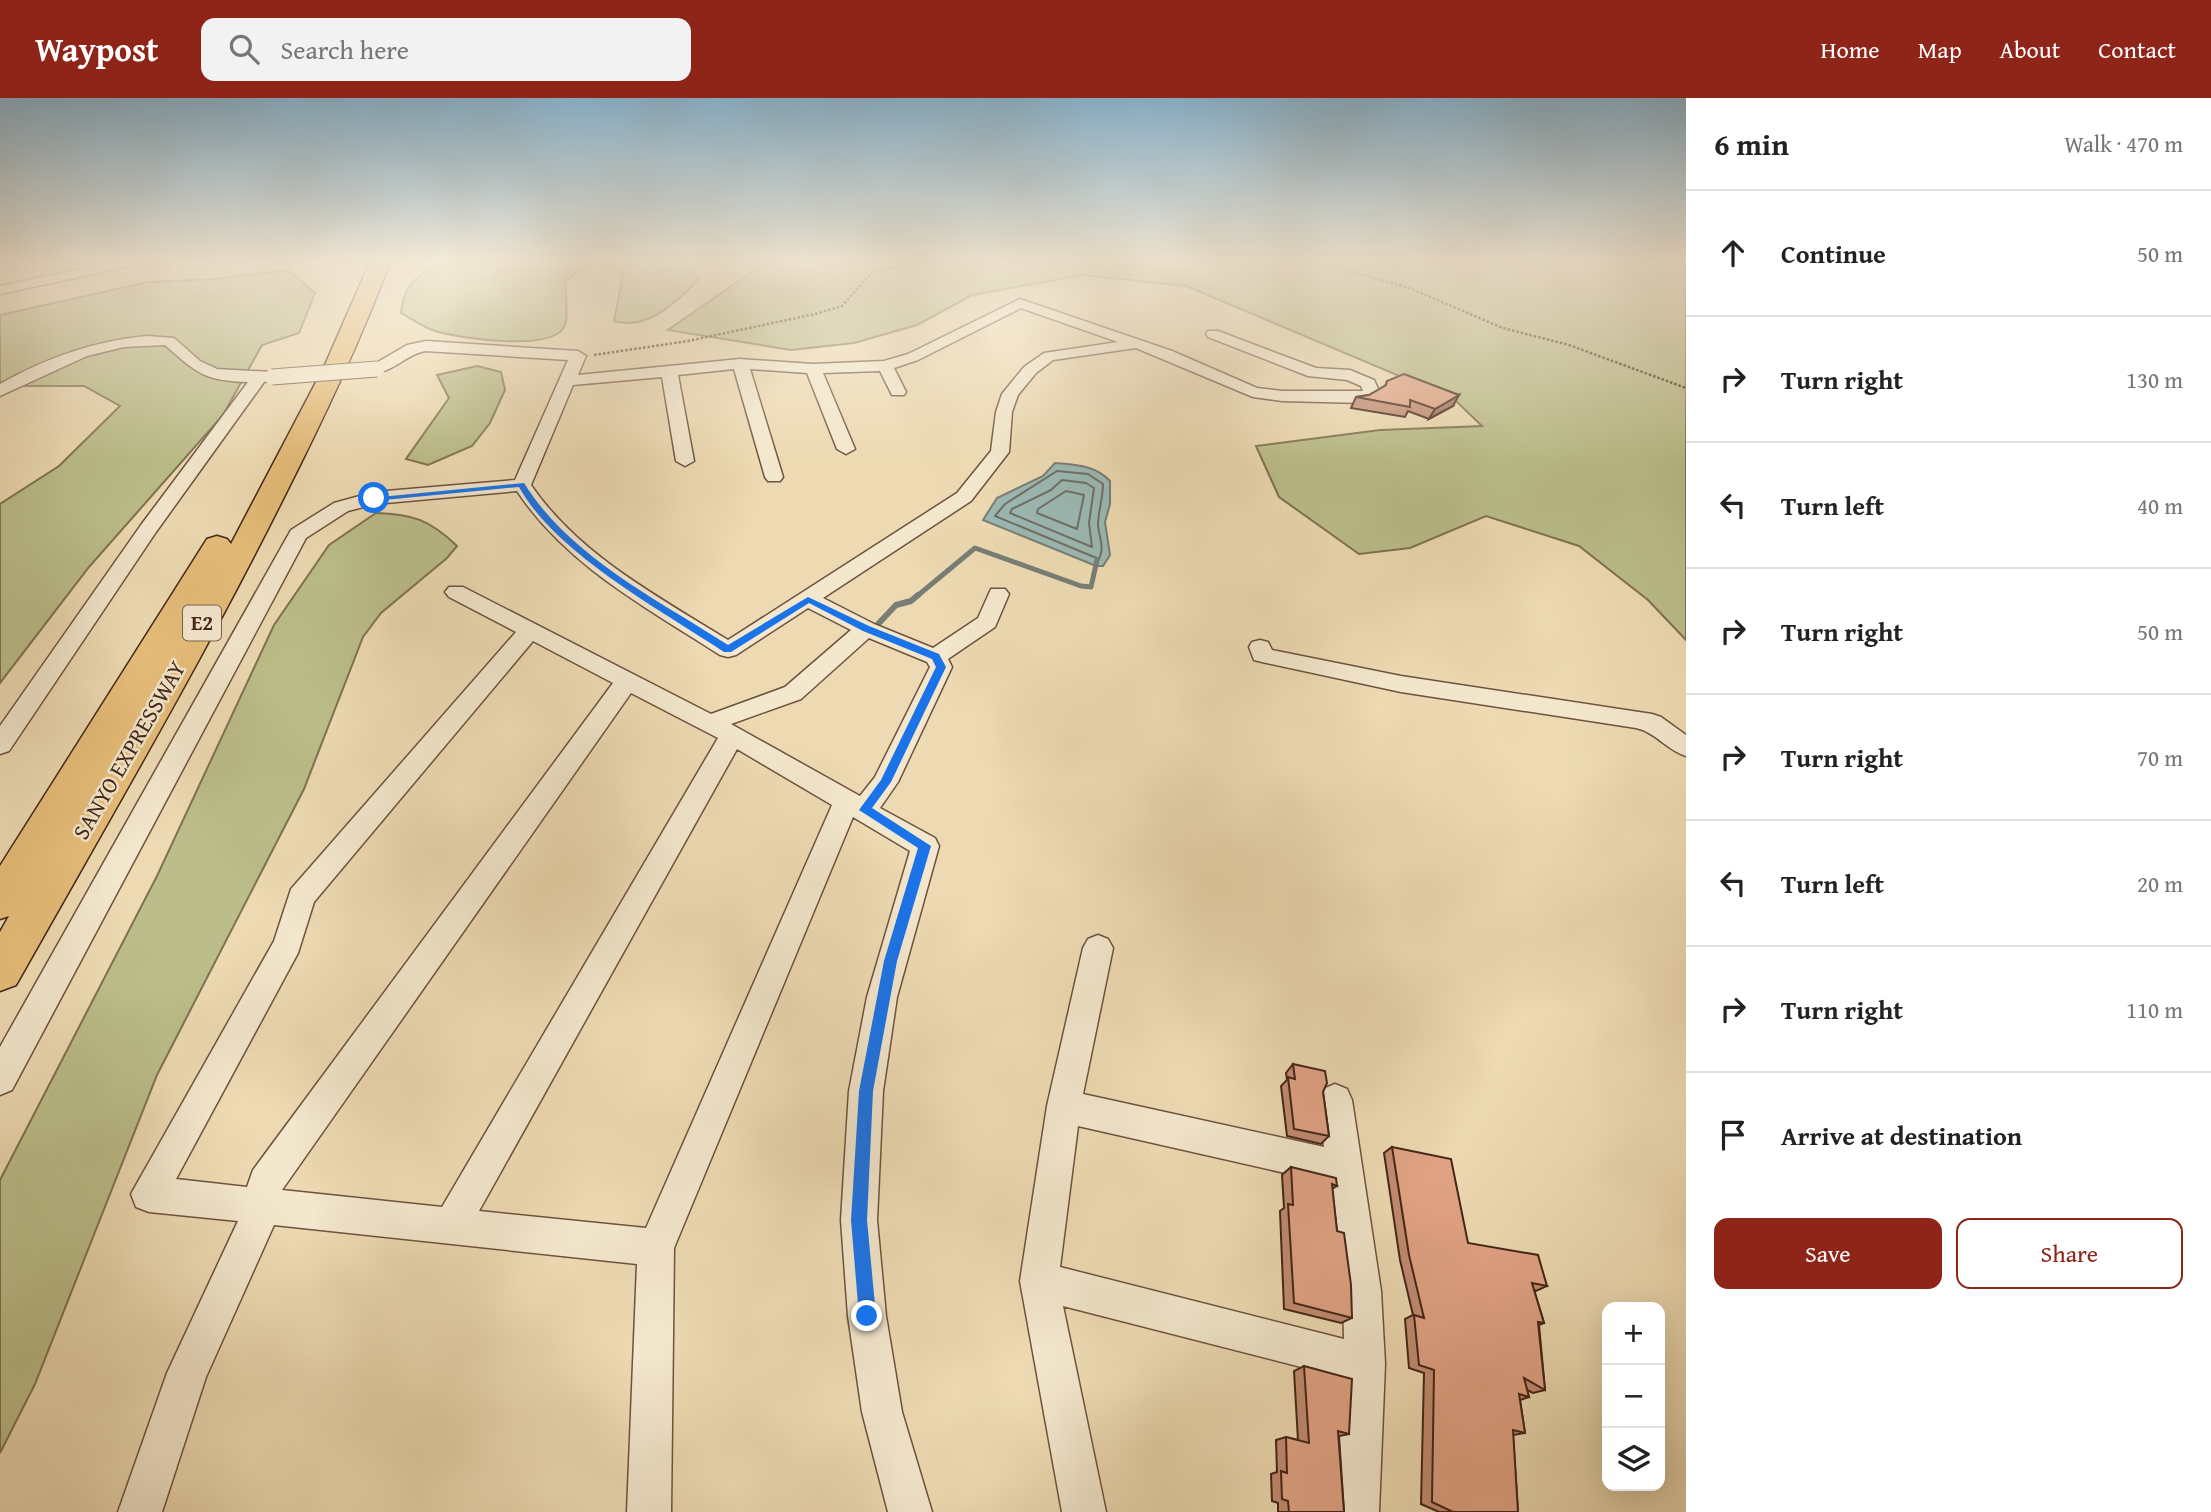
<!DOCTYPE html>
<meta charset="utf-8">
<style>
body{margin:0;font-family:"Gentium Book Plus",serif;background:#f2f2f2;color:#222}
.controls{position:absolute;right:21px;bottom:21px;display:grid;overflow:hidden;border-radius:14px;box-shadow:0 7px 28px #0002}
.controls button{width:63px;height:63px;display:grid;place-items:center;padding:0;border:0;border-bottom:2px solid #e0e0e0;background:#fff;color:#222;font:35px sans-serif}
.stop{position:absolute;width:21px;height:21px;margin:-16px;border:5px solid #1a73e8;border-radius:50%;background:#fff}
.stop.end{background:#1a73e8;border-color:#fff;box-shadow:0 2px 7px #0008}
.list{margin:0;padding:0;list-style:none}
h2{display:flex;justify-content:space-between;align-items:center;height:91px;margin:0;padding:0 28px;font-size:30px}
h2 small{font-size:23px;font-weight:400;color:#767676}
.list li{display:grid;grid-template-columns:46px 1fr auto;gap:21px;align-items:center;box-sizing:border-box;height:126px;padding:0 28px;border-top:2px solid #e0e0e0}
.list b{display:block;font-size:26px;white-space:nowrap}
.list em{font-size:23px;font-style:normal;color:#767676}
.actions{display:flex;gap:14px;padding:21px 28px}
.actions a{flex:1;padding:16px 0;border:2px solid #8f2418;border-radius:14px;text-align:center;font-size:24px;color:#8f2418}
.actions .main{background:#8f2418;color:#fff}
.icon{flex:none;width:38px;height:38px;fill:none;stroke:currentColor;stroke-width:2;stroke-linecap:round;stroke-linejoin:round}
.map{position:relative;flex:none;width:1686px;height:1414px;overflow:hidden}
header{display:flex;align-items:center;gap:42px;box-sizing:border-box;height:98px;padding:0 35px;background:#8f2418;color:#fff}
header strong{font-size:33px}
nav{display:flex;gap:38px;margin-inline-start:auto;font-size:24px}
.search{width:490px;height:63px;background:#f2f2f2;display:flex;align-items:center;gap:18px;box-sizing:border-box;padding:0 24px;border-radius:14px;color:#767676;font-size:26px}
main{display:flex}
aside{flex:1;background:#fff}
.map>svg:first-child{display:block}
.green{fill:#bbbe8a;stroke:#7f7250;stroke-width:2}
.water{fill:#9bb9b4;stroke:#787e75;stroke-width:2}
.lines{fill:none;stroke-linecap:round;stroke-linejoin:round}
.shore{stroke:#6f6f66;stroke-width:2}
.stream-far1{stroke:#787e75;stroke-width:5}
.stream{stroke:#787e75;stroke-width:6}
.minor-casing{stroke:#6e523e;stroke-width:3}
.highway-casing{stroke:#432517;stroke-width:3}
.path{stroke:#432517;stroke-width:2.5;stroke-dasharray:2.5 2;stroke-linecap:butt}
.minor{fill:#f3e7cd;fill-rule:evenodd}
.highway{fill:#e6bd79;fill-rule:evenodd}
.minor-bridge-casing{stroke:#6e523e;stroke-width:17;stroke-linecap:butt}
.minor-bridge{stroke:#f3e7cd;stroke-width:15}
.wall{fill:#c28c72;stroke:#432517;stroke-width:2}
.shaded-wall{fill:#9e725d;stroke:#432517;stroke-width:2}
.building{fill:#e1a385;stroke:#432517;stroke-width:2}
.route{fill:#1a73e8}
.labels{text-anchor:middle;stroke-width:5;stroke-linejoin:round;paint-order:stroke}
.shield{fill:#f3e7cd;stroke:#785f4e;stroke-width:2}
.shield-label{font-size:21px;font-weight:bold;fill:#432517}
.street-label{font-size:23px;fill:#432517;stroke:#f3e7cd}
</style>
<header>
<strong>Waypost</strong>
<div class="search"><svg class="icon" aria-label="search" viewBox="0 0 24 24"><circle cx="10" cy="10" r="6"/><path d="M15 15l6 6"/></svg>Search here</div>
<nav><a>Home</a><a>Map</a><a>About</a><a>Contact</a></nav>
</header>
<main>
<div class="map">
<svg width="1686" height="1414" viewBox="0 0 1686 1414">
<rect width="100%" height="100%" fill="#eddab2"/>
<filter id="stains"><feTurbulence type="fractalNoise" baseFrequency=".00286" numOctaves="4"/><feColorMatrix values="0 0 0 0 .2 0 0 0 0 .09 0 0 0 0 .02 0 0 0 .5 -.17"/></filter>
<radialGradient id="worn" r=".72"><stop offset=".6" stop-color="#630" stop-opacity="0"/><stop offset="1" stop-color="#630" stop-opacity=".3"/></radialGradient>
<path class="green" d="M446,164H687L699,182C675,204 649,233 614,223L623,176C600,164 585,164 565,184C565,196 569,216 565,227C555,255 458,240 435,233C423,229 412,221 401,215C404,183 419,177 446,164Z
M773,164H1686V542L1648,502L1579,448L1486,418L1410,450L1359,456L1279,399L1256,348L1380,332L1482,328L1454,301L1186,188L1082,177L972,197L917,227L854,245L791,252L668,232L753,173Z
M288,172L315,195L299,235L262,247L223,317L89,469L0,585V406L59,368L120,308L84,288H0V217L148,184L214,181Z
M477,268L501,274L505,292L490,325L472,348L428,367L406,361L449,300L437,277Z
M376,415C413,416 430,422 457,448L447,460L381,515L363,539L304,691L157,977L35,1286L0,1355V1082L157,778L274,527L329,447Z"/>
<path class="water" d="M1055,365C1075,367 1095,367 1110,383V406L1105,424L1110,457L1103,468H1096L983,422L997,400L1043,378Z"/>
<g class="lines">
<path class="shore" d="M1057,373L1088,376L1103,386C1103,400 1098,414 1098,427C1099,439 1105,450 1099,461L995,418L1005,406Z
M1062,382L1086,385L1094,390L1089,425L1092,449L1010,415L1012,411L1051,392Z
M1066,393L1084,397L1077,431L1037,415L1038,411Z"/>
<path class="stream-far1" d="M916,499L975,450L1081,488L1091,489L1097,462"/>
<path class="stream" d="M879,525L896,507L911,503L918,497"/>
<g class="minor-casing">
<path id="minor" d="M112,164H138L131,168L0,196V188Z
M1020,201L1172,253L1257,290L1282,293H1363L1361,288L1347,282L1308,278L1208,239L1206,236L1208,233H1218L1316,270L1350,272L1374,282L1380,295L1363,305L1282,303L1253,299L1136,250L1053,262L1036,275L1018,297L1012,314L1009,354L971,403L823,500L874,526L933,550L978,520L991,491H1005L1009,496L995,529L948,561L952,569L898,684L880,710L935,740L939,748L897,899L883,993L877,1122L886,1218L902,1314L932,1414H888L862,1314L848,1218L841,1122L849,993L867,899L910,753L853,719L674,1150L671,1414H627L637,1166L274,1127L206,1279L162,1414H118L167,1275L238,1123L149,1114L136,1109L131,1096L274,843L291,791L516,534L449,499L445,494L449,489H463L711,616L785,589L851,532L808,510L736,557L728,559L720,557C647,510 566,467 517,393L375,406L348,413L306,440L12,992L0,997V949L291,432L334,405L374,394L515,382L568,262L426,253C407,255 390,278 371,274L369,271L371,268L407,247L426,243L578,253L586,258L578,277L740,261L813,266L884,263L908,256ZM1021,210L1118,244L1044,255L1024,269L1002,296L996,314L991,353L957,395L728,542C657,498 579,457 531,387L573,287L662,279L676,363L685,368L694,363L678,277L734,271L765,379L768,383H780L783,379L750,271L807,275L837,351L846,356L855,351L823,275L880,273L892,297H904L906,294L894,270L918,262ZM869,540L927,564L930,569L875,679L860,698L731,626L801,601ZM533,543L613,585L253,1072L247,1089L176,1081L298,855L314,804ZM631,595L718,640L442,1109L282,1092ZM737,651L832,707L646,1130L479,1113Z
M147,238L174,240L200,263L217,271L272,274L280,279L278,282L264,284L156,434L9,653L0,656V628L141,427L248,284C204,283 197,275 165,247L124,249L87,258L0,298V286C46,260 94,243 147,238Z
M1260,542L1268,544L1272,552L1401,578L1652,616L1661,619L1686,637V658C1667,652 1655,634 1636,630L1401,594L1262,564L1254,562L1249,549L1252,544Z
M1098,837L1108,841L1113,850L1083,996L1324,1049L1318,1002L1323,991L1335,986L1347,991L1352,1002L1381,1193L1385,1266L1379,1414H1335L1344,1280L1063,1208L1106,1414H1062L1020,1183L1047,1008L1083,850L1088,841ZM1078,1028L1329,1085L1343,1193L1344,1241L1060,1169Z"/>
</g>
<g class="highway-casing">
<path id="highway" d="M370,164H390C359,247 321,326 281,405C199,569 106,727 16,887L0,893V834L9,818L0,821V768L207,441L217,438L227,441L231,446L324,269Z"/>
</g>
<path class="path" d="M1317,164L1409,190L1503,230L1569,247L1686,290
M594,257L688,243L815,216L842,208L873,173L928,164"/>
<use href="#minor" class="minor"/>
<use href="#highway" class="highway"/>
<g class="minor-bridge-casing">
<path id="minor-bridge" d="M272,279L377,271"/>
</g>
<use href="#minor-bridge" class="minor-bridge"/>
</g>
<path class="wall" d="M1387,283L1453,308L1429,321L1408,313L1405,319L1351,310L1356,299L1369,297L1385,288Z
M1293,966L1323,994L1329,1038L1321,1046L1287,1038L1281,988L1287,982L1286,975Z
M1392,1049L1468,1145L1547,1188L1536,1193L1534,1192L1544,1225L1539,1227L1545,1292L1533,1295L1527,1292L1529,1299L1520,1302L1525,1335L1513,1337L1518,1414H1439L1421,1406L1424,1275L1409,1270L1405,1221L1413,1217L1400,1162L1384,1055Z
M1291,1069L1337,1088L1332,1091L1337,1133L1352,1220L1341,1225L1284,1211L1280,1113L1284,1110L1282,1077Z
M1304,1268L1349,1336L1339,1338L1344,1414H1278V1405L1272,1403L1271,1376L1277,1374L1276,1342L1286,1339L1298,1342L1294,1273Z"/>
<path class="shaded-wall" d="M1459,297L1453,308L1429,321L1435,311Z"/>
<path class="building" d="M1404,276L1459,297L1435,311L1410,302V309L1356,299L1369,297L1386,287L1387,283Z
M1293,966L1325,973L1327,985L1323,994L1329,1038L1294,1031L1288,979L1295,981Z
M1392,1049L1451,1061L1468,1145L1538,1157L1547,1188L1532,1185L1544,1225L1538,1224L1545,1292L1524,1280L1529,1299L1519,1296L1525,1335L1513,1332L1518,1414H1453L1432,1404L1434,1272L1419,1267L1414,1217L1424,1220L1409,1157Z
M1291,1069L1336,1080L1337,1088L1332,1086L1337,1133L1344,1135L1351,1187L1352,1220L1294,1205L1288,1106L1293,1107Z
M1304,1268L1352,1281L1349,1336L1338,1333L1344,1414H1289L1288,1403L1282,1401L1281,1373L1287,1375L1286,1339L1309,1345Z"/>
<linearGradient id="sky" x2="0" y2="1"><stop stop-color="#89b6d3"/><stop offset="0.45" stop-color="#f7eedc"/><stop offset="1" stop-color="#f7eedc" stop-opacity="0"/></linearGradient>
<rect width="1686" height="362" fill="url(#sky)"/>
<path class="route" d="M524,385C570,459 657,501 728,547L808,499L869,528L939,556L946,569L891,684L872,710L931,748L897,863L873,993L867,1122L876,1218L873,1224L867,1227L862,1224L859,1218L851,1122L859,993L884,863L918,750L859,712L881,682L936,569L932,561L863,533L809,505L731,554H724C661,512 556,456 519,389L374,403L370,400Z"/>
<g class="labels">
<rect class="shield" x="183" y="507.5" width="38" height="35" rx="5"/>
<g class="shield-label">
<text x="202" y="532">E2</text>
</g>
<g class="street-label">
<text transform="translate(129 652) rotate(-60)" y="8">SANYO EXPRESSWAY</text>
</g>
</g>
<rect width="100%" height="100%" filter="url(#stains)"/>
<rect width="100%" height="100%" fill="url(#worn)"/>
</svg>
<div class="controls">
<button>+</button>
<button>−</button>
<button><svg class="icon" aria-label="layers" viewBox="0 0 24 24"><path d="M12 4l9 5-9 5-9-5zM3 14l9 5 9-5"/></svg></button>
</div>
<div class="stop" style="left:374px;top:400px"></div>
<div class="stop end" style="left:867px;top:1218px"></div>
</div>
<aside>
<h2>6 min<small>Walk · 470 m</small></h2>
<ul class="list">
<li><svg class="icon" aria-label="ahead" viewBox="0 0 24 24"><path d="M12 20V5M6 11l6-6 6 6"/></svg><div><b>Continue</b></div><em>50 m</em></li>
<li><svg class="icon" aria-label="right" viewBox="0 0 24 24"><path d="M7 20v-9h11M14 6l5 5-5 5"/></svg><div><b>Turn right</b></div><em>130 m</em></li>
<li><svg class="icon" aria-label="left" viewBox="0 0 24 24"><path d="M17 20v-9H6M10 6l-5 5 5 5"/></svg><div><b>Turn left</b></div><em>40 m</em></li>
<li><svg class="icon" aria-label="right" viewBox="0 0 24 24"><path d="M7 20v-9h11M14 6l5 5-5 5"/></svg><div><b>Turn right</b></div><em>50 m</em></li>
<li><svg class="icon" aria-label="right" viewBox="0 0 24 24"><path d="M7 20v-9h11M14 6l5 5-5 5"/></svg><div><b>Turn right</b></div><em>70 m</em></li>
<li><svg class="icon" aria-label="left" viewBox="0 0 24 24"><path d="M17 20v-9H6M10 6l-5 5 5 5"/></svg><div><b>Turn left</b></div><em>20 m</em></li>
<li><svg class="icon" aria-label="right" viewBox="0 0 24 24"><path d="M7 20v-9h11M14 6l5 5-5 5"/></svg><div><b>Turn right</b></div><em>110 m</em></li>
<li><svg class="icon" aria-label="arrive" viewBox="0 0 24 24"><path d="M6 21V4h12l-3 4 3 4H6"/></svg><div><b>Arrive at destination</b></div></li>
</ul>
<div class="actions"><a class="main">Save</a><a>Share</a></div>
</aside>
</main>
